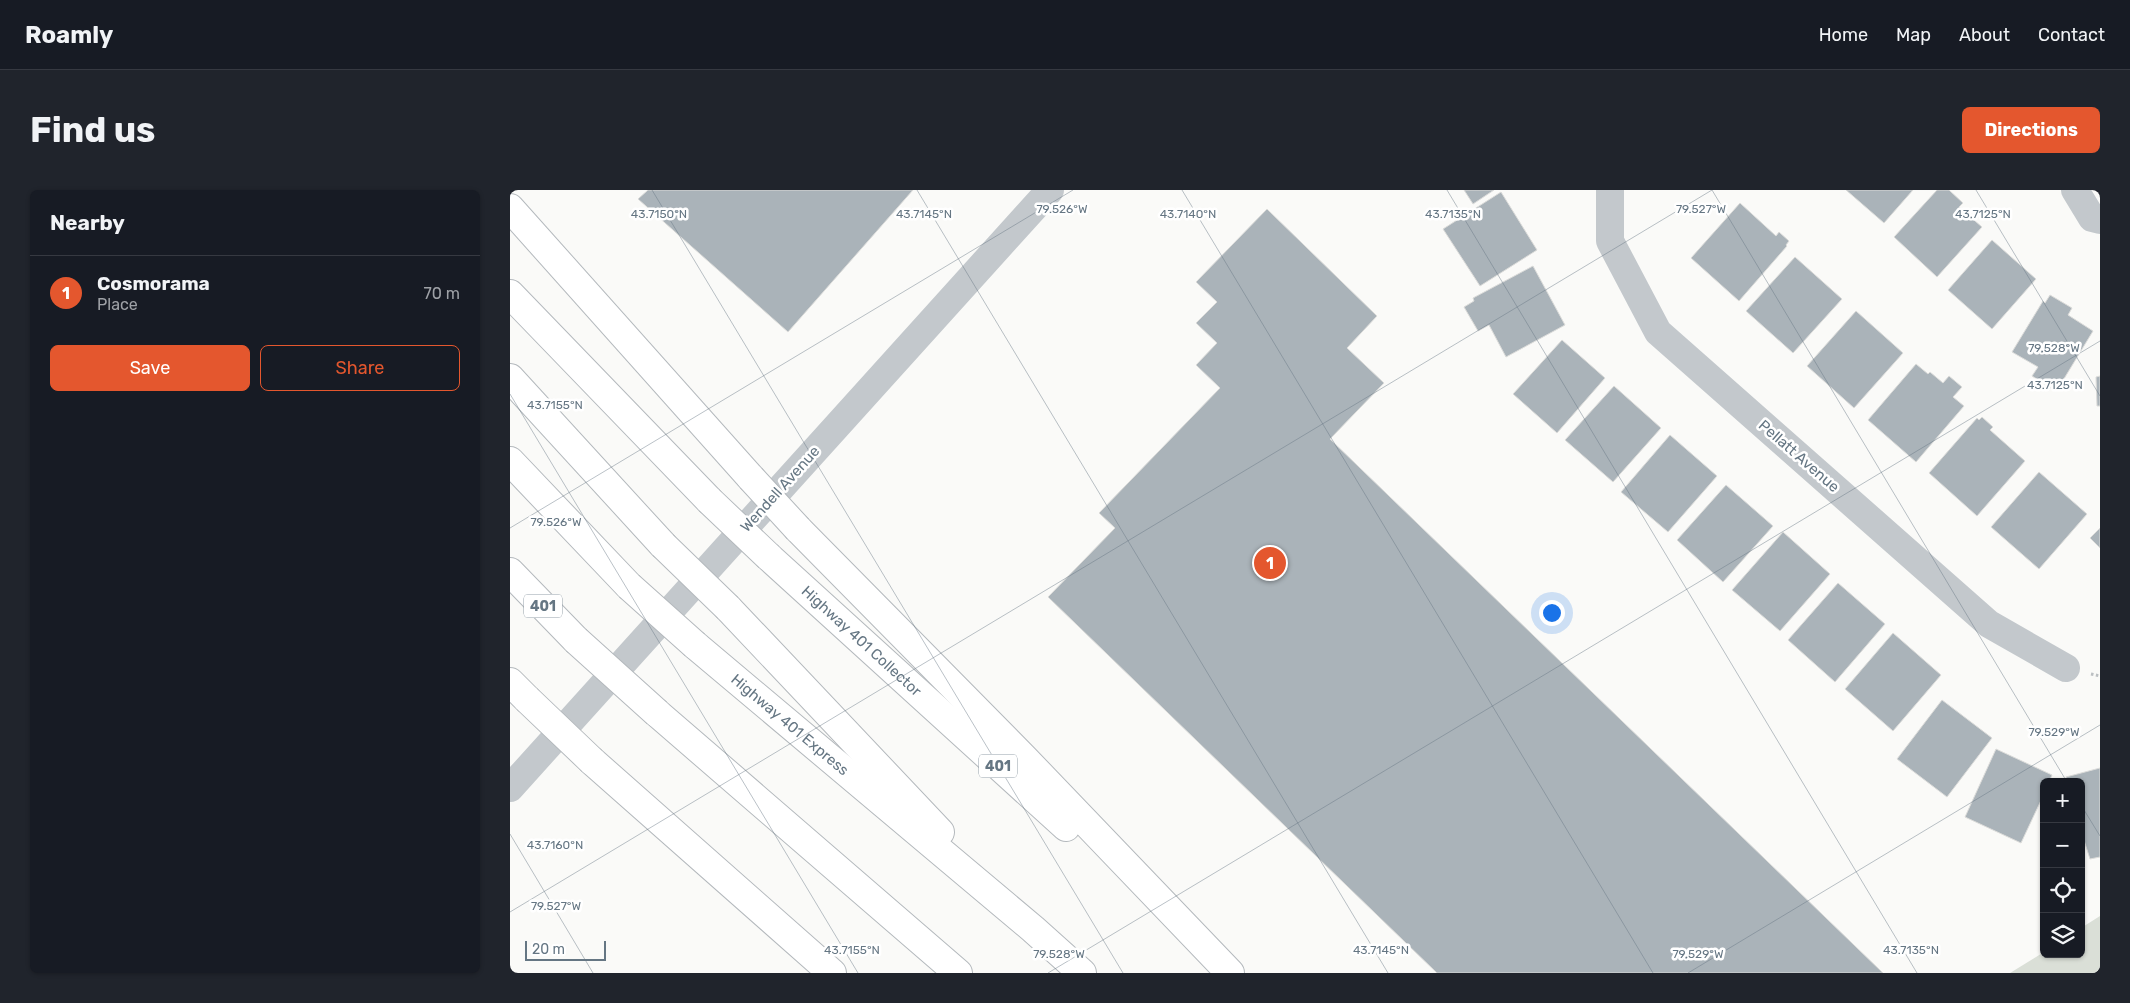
<!DOCTYPE html>
<meta charset="utf-8">
<style>
body{margin:0;font-family:Rubik,sans-serif;background:#20242c;color:#f1f3f6}
.controls{position:absolute;right:15px;bottom:15px;display:grid;overflow:hidden;border-radius:8px;box-shadow:0 1px 4px #0004}
.controls button{width:45px;height:45px;display:grid;place-items:center;padding:0;border:0;border-bottom:1px solid #363941;background:#171b24;color:#f1f3f6;font:25px sans-serif}
.scale{position:absolute;left:15px;bottom:12px;width:81px;box-sizing:border-box;padding-left:5px;border:2px solid #657683;border-top:0;font-size:14px;line-height:18px;white-space:nowrap;color:#657683;-webkit-text-stroke:4px #fff;paint-order:stroke}
.you{position:absolute;left:1041px;top:422px;width:18px;height:18px;margin:-12px;border:4px solid #fff;border-radius:50%;background:#1a73e8;box-shadow:0 0 0 8px #1a73e833}
.badge{display:grid;place-items:center;width:32px;height:32px;border-radius:50%;background:#e4572e;color:#fff;font-size:16px;font-weight:700}
.pin{position:absolute;translate:-50% -50%;border:2px solid #fff;box-shadow:0 1px 5px #0006}
.list{margin:0;padding:0;list-style:none}
h2{display:flex;justify-content:space-between;align-items:center;height:65px;margin:0;padding:0 20px;font-size:21px}
h2 small{font-size:16px;font-weight:400;color:#9ea1a6}
.list li{display:grid;grid-template-columns:32px 1fr auto;gap:15px;align-items:center;box-sizing:border-box;height:75px;padding:0 20px;border-top:1px solid #363941}
.list b{display:block;font-size:19px;white-space:nowrap}
.list p{margin:0;font-size:16px;white-space:nowrap;color:#9ea1a6}
.list em{font-size:16px;font-style:normal;color:#9ea1a6}
.actions{display:flex;gap:10px;padding:15px 20px}
.actions a{flex:1;padding:11px 0;border:1px solid #e4572e;border-radius:8px;text-align:center;font-size:18px;color:#e4572e}
.actions .main{background:#e4572e;color:#fff}
.icon{flex:none;width:28px;height:28px;fill:none;stroke:currentColor;stroke-width:2;stroke-linecap:round;stroke-linejoin:round}
.map{position:relative;flex:none;width:1590px;height:783px;overflow:hidden;border-radius:8px}
header{display:flex;align-items:center;gap:30px;box-sizing:border-box;height:70px;padding:0 25px;background:#171b24;border-bottom:1px solid #363941}
header strong{font-size:24px}
nav{display:flex;gap:28px;margin-inline-start:auto;font-size:18px}
.intro{display:flex;align-items:center;justify-content:space-between;box-sizing:border-box;height:120px;padding:0 30px}
h1{margin:0;font-size:35px}
.button{padding:12px 22px;border-radius:8px;background:#e4572e;color:#fff;font-size:18px;font-weight:700}
main{display:flex;gap:30px;padding:0 30px}
aside{flex:1;background:#171b24;border-radius:8px;box-shadow:0 1px 4px #0004}
.map>svg:first-child{display:block}
.green{fill:#dadfd7}
.building{fill:#aab3b9;stroke:#dcdcda}
.lines{fill:none;stroke-linecap:round;stroke-linejoin:round}
.motorway-casing{stroke:#b4b9bd;stroke-width:30}
.path{stroke:#bbbfc2;stroke-width:3;stroke-dasharray:2.5 2.5;stroke-linecap:butt}
.minor{stroke:#c3c8cc;stroke-width:28}
.tertiary{stroke:#c3c8cc;stroke-width:28}
.motorway{stroke:#fff;stroke-width:28}
.motorway-bridge-casing{stroke:#b4b9bd;stroke-width:30;stroke-linecap:butt}
.motorway-bridge{stroke:#fff;stroke-width:28}
.ticks{fill:none;stroke:#657683;stroke-width:1;stroke-opacity:0.45}
.labels{text-anchor:middle;stroke-width:5;stroke-linejoin:round;paint-order:stroke}
.shield{fill:#fff;stroke:#939fa8;stroke-width:1}
.shield-label{font-size:14px;font-weight:bold;fill:#657683}
.street-label{font-size:15px;fill:#657683;stroke:#fff}
.ticks-label{font-size:12px;text-anchor:middle;fill:#657683;stroke:#fff;stroke-width:5;stroke-linejoin:round;paint-order:stroke}
</style>
<header>
<strong>Roamly</strong>
<nav><a>Home</a><a>Map</a><a>About</a><a>Contact</a></nav>
</header>
<div class="intro"><h1>Find us</h1><a class="button">Directions</a></div>
<main>
<aside>
<h2>Nearby<small></small></h2>
<ul class="list">
<li><span class="badge">1</span><div><b>Cosmorama</b><p>Place</p></div><em>70 m</em></li>
</ul>
<div class="actions"><a class="main">Save</a><a>Share</a></div>
</aside>
<div class="map">
<svg width="1590" height="783" viewBox="0 0 1590 783">
<rect width="100%" height="100%" fill="#fafaf8"/>
<path class="green" d="M1590,726V783H1500L1534,762V764H1571V738Z"/>
<path class="building" d="M138,0H403L278,142L128,9Z
M954,0H984L963,14Z
M1336,0H1403L1374,33Z
M1427,0H1439L1453,13L1449,17L1472,37L1427,87L1384,47Z
M991,2L1027,60L970,96L933,39Z
M1230,13L1266,46L1269,42L1279,51L1276,55L1277,56L1229,111L1181,68Z
M757,19L867,126L837,158L874,193L820,249L1373,783H927L538,407L605,338L589,323L710,198L686,175L707,153L686,133L707,112L686,92Z
M1482,50L1526,89L1482,139L1438,100Z
M1285,67L1332,109L1283,163L1236,121Z
M1023,76L1055,135L996,167L979,135L968,141L954,117L964,111L963,108Z
M1540,105L1562,118L1558,125L1583,141L1552,192L1547,189L1541,198L1522,186L1528,177L1502,162L1533,111L1535,113Z
M1346,121L1393,163L1344,218L1297,176Z
M1052,150L1095,188L1047,243L1003,204Z
M1406,174L1418,184L1420,182L1433,193L1439,186L1452,197L1443,207L1454,216L1406,272L1358,230Z
M1590,186V216H1587L1586,187Z
M1104,196L1151,238L1103,292L1055,250Z
M1472,227L1483,237L1480,240L1515,271L1467,326L1419,283L1467,228L1469,230Z
M1160,245L1207,286L1158,342L1111,302Z
M1529,282L1577,324L1529,379L1481,337Z
M1216,295L1263,336L1213,392L1167,350Z
M1590,338V358L1580,348Z
M1273,342L1320,384L1270,441L1222,400Z
M1328,393L1375,434L1325,492L1278,450Z
M1383,443L1431,485L1383,541L1335,499Z
M1432,510L1482,548L1437,607L1387,569Z
M1486,559L1542,585L1539,592H1534V604L1511,653L1455,627Z
M1590,578V667L1580,669L1571,641V592H1557L1556,587Z"/>
<g class="lines">
<g class="motorway-casing">
<g id="motorway">
<path d="M0,18L241,288"/>
<path d="M0,104L199,310"/>
<path d="M0,188L153,355"/>
<path d="M0,271L119,396"/>
<path d="M288,339L514,568L720,783"/>
<path id="s1" d="M259,367L556,637"/>
<path d="M0,382L66,450"/>
<path d="M218,418L430,642"/>
<path id="s2" d="M185,455L523,739L572,783"/>
<path d="M0,492L17,509"/>
<path d="M147,523L448,783"/>
<path d="M82,571L322,783"/>
</g>
</g>
<path class="path" d="M1581,484L1590,486"/>
<path class="minor" d="M1100,0V51L1148,142L1479,434L1556,478
M1565,0L1582,28L1590,30"/>
<path class="tertiary" d="M0,598L540,0"/>
<use href="#motorway" class="motorway"/>
<g class="motorway-bridge-casing">
<path id="motorway-bridge" d="M241,288L288,339
M199,310L259,367
M153,355L218,418
M119,396L185,455
M66,450L147,523
M17,509L82,571"/>
</g>
<use href="#motorway-bridge" class="motorway-bridge"/>
</g>
<path class="ticks" d="M142,0L613,783M407,0L878,783M672,0L1143,783M937,0L1407,783M1202,0L1557,592M1466,0L1590,206M0,204L348,783M0,338L563,0M1571,615L1590,646M0,644L83,783M0,722L1202,0M538,783L1590,151M1178,783L1590,535"/>
<g class="labels">
<g class="shield">
<rect x="14" y="404.5" width="38" height="23" rx="4"/>
<rect x="469" y="564.5" width="38" height="23" rx="4"/>
</g>
<g class="shield-label">
<text x="33" y="421">401</text>
<text x="488" y="581">401</text>
</g>
<g class="street-label">
<text transform="translate(1289 266) rotate(41)" y="5">Pellatt Avenue</text>
<text transform="translate(270 299) rotate(-48)" y="5">Wendell Avenue</text>
<text dy="5" stroke="none"><textPath href="#s1" startOffset="125">Highway 401 Collector</textPath></text>
<text dy="5" stroke="none"><textPath href="#s2" startOffset="124">Highway 401 Express</textPath></text>
</g>
</g>
<g class="ticks-label">
<text x="552" y="23">79.526°W</text>
<text x="1191" y="23">79.527°W</text>
<text x="149" y="28">43.7150°N</text>
<text x="414" y="28">43.7145°N</text>
<text x="678" y="28">43.7140°N</text>
<text x="943" y="28">43.7135°N</text>
<text x="1473" y="28">43.7125°N</text>
<text x="1544" y="162">79.528°W</text>
<text x="1545" y="199">43.7125°N</text>
<text x="45" y="219">43.7155°N</text>
<text x="46" y="336">79.526°W</text>
<text x="1544" y="546">79.529°W</text>
<text x="45" y="659">43.7160°N</text>
<text x="46" y="720">79.527°W</text>
<text x="342" y="764">43.7155°N</text>
<text x="871" y="764">43.7145°N</text>
<text x="1401" y="764">43.7135°N</text>
<text x="549" y="768">79.528°W</text>
<text x="1188" y="768">79.529°W</text>
</g>
</svg>
<div class="controls">
<button>+</button>
<button>−</button>
<button><svg class="icon" aria-label="locate" viewBox="0 0 24 24"><circle cx="12" cy="12" r="6"/><path d="M12 2v4M12 18v4M2 12h4M18 12h4"/></svg></button>
<button><svg class="icon" aria-label="layers" viewBox="0 0 24 24"><path d="M12 4l9 5-9 5-9-5zM3 14l9 5 9-5"/></svg></button>
</div>
<div class="scale">20 m</div>
<div class="you"></div>
<div class="pin badge" style="left:760px;top:373px">1</div>
</div>
</main>
